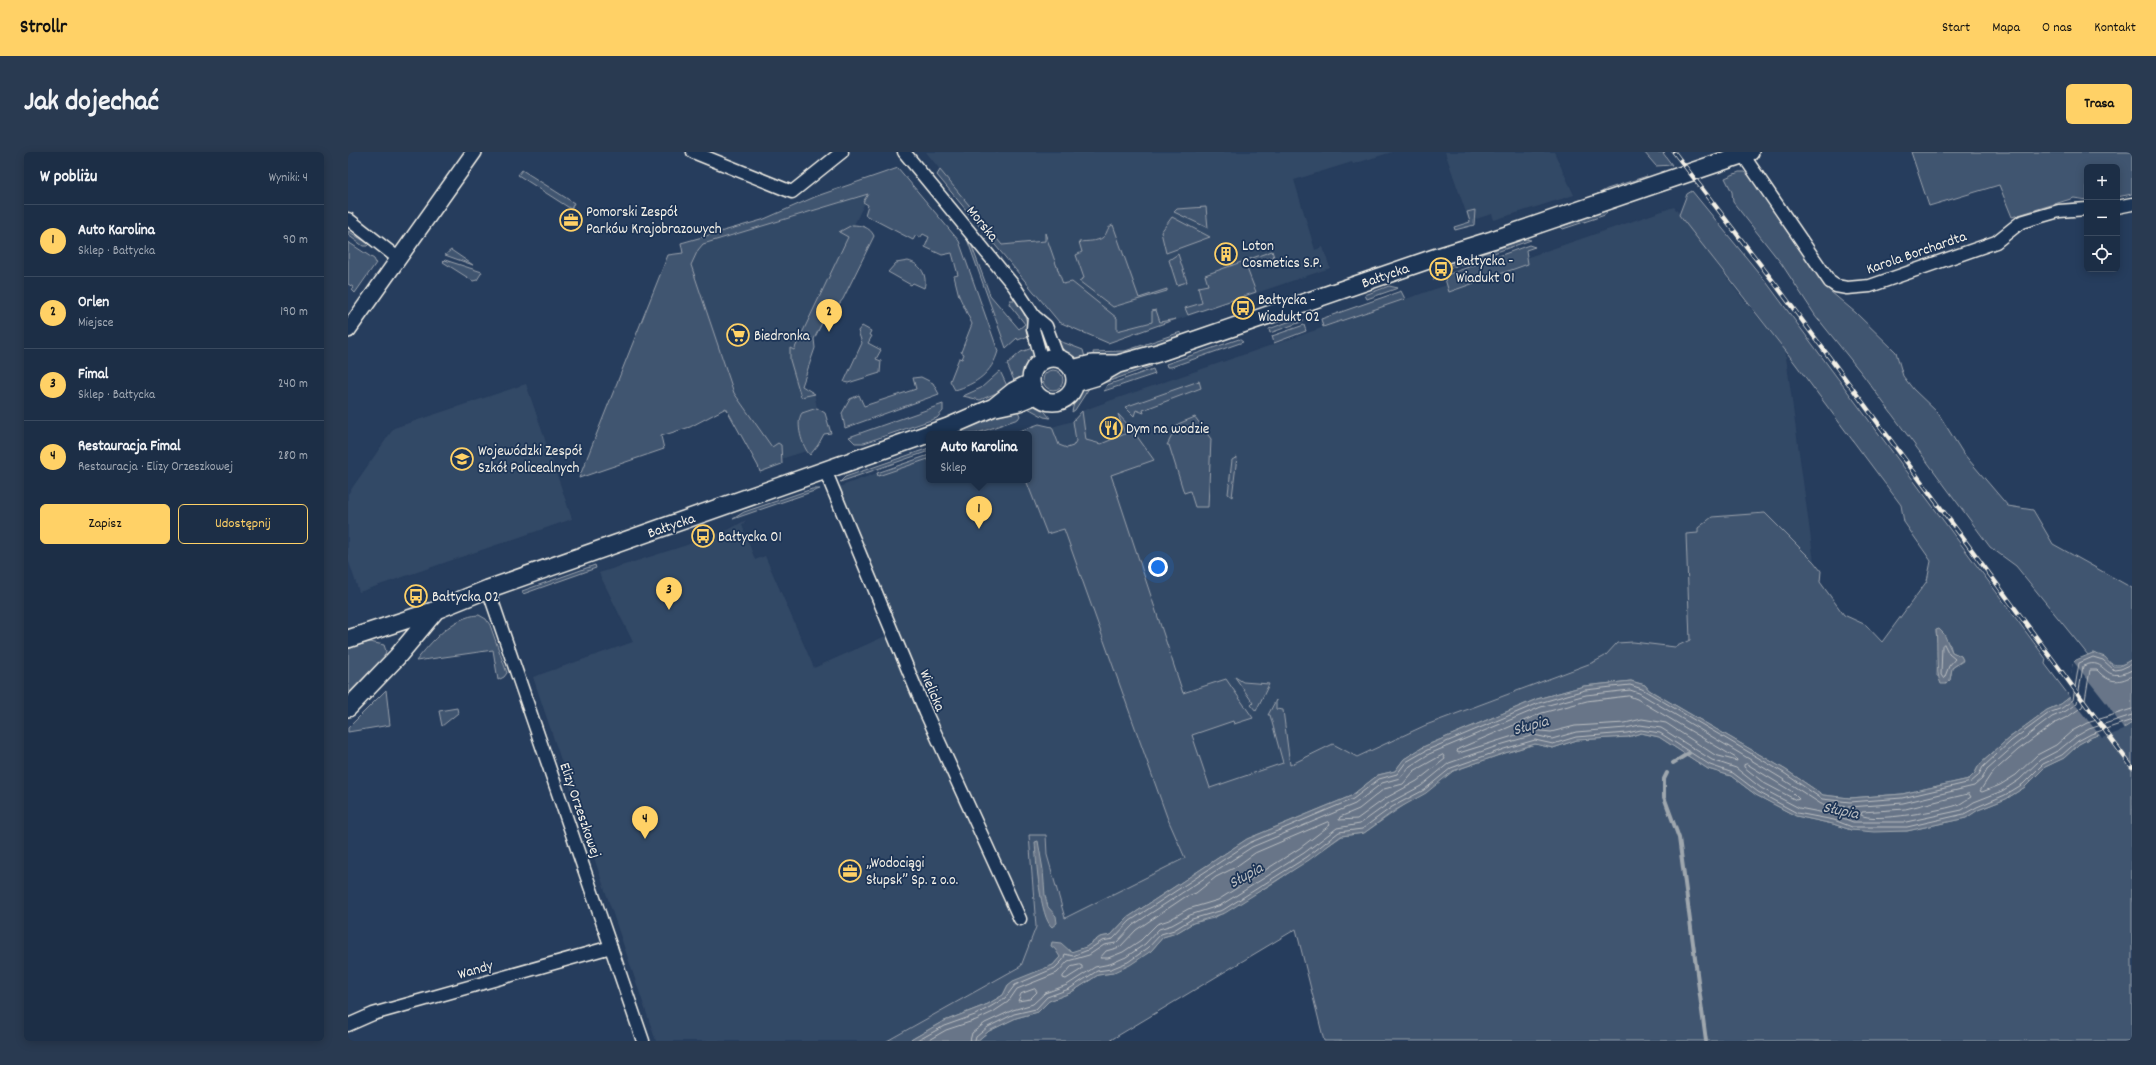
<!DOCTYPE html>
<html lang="pl">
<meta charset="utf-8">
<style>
body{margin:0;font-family:Dekko,sans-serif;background:#293a51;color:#f1f3f6}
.controls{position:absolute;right:12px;top:12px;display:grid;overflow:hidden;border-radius:6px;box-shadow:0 2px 10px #0003}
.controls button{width:36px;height:36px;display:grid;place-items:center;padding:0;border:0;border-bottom:1px solid #3a4a5f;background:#1c2e46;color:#f1f3f6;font:20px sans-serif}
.you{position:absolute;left:810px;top:415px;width:14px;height:14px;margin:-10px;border:3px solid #fff;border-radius:50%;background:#1a73e8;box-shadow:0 0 0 6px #1a73e833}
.badge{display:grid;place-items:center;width:26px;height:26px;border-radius:50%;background:#ffd166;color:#111;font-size:13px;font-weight:700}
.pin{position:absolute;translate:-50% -33px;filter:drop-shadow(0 1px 2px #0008)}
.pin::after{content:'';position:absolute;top:21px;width:14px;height:12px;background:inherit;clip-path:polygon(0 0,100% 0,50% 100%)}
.popup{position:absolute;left:578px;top:279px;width:106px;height:52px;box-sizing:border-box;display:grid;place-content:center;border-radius:6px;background:#1c2e46;filter:drop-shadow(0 1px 3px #0005);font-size:13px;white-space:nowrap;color:#a0a8b3}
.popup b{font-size:15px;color:#f1f3f6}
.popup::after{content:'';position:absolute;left:50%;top:100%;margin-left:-8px;border:8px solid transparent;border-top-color:#1c2e46}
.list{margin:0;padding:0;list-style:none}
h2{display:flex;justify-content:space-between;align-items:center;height:52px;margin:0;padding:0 16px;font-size:17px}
h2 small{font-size:13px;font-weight:400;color:#a0a8b3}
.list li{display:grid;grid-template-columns:26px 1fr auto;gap:12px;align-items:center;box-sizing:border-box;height:72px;padding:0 16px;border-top:1px solid #3a4a5f}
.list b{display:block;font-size:15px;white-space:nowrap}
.list p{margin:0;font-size:13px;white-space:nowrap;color:#a0a8b3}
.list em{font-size:13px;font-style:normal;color:#a0a8b3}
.actions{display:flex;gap:8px;padding:12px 16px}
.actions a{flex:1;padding:9px 0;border:1px solid #ffd166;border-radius:6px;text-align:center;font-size:14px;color:#ffd166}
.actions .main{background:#ffd166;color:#111}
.icon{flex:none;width:22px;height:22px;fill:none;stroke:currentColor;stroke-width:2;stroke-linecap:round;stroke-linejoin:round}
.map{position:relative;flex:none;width:1784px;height:889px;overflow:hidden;border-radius:6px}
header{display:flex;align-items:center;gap:24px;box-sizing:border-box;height:56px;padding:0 20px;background:#ffd166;color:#111}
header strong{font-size:19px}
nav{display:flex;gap:22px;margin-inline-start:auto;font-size:14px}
.intro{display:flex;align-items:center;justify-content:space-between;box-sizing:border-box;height:96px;padding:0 24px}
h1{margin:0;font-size:28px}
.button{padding:10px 18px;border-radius:6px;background:#ffd166;color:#111;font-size:14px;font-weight:700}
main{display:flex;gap:24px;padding:0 24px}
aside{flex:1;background:#1c2e46;border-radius:6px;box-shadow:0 2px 10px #0003}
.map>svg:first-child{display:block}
.built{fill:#334966}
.green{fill:#40546f;stroke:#9aa2ac;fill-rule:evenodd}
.water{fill:#677588;stroke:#9fa7ae}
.pier{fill:#263d5d}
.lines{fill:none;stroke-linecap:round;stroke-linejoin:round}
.shore{stroke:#bcbfc2;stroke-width:1}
.stream{stroke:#9fa7ae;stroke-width:4}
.minor-casing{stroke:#f4f1e8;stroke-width:15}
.tertiary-casing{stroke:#f4f1e8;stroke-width:18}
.secondary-casing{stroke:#f4f1e8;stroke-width:20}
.minor{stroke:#1d3557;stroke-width:12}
.tertiary{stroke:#1d3557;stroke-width:15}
.secondary{stroke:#1d3557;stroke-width:17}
.rail-casing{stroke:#f4f1e8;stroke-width:4.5}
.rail{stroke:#1d3557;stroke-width:3;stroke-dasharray:9;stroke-linecap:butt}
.labels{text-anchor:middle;stroke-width:3.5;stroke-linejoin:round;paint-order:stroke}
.poi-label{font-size:15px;fill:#f4f1e8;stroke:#1d3557;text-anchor:start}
.street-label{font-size:15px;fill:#f4f1e8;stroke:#1d3557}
.water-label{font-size:16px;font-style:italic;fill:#bcbfc2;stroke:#1d3557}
</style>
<header>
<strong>Strollr</strong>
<nav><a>Start</a><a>Mapa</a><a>O nas</a><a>Kontakt</a></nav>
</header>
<div class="intro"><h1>Jak dojechać</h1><a class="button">Trasa</a></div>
<main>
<aside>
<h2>W pobliżu<small>Wyniki: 4</small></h2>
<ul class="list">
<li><span class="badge">1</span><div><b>Auto Karolina</b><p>Sklep · Bałtycka</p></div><em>90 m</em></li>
<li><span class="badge">2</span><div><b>Orlen</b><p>Miejsce</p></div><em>190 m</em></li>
<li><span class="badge">3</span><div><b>Fimal</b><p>Sklep · Bałtycka</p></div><em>240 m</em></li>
<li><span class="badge">4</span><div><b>Restauracja Fimal</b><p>Restauracja · Elizy Orzeszkowej</p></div><em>280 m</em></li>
</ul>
<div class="actions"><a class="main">Zapisz</a><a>Udostępnij</a></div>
</aside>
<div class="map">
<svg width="1784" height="889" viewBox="0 0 1784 889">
<rect width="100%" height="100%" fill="#263d5d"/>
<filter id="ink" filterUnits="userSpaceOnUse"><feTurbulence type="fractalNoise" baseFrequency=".025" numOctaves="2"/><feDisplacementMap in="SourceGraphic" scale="8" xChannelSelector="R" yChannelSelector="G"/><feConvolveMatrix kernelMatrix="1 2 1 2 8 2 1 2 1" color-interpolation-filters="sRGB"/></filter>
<g filter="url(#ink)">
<path class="built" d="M578,0H1044L1005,12L1004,10L946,28L967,98L975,95L982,116L760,191L711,170L605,42L609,39Z
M1097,0H1206L1226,43L1146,68L1144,62L1121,69Z
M521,42L450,188L454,234L466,241L469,256L456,260L451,265L458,299L433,307L386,241L343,113L350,98L355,92Z
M1326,55L1394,146L1437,198L1466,410L1457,417L1470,461L1223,518L1078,573L1013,603L819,665L837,707L717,766L699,703L698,683H681L688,775L673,814L539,889H308L185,525L285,490L251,421L336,394L380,378L398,368L394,373L407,408L417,404L466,516L540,483L488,336L529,321L530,323L580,307L581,328H681V282H663L691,272L704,275L725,269L734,259L764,248Z
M178,232L224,367L11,440L0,407V342L46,276Z"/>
<path class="green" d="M1296,0H1317L1315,1L1324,13L1308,14Z
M1563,0H1784V42L1769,45V15H1739V48L1726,46L1664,65L1651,33L1581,54Z
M550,16L611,89L650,199C644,221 628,232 607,238L602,229L611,206L614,207L616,202L613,200L624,172L611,144L606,124L610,123L604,101L594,103L577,95L581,85L575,82L572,86L568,83L565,88L517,63L520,53L515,50L520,42L355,92L350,98L343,113L386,241L424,295L430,291L433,293L434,312L412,320L410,314L378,256L342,275L313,284L316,297L231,326L320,103L335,101L333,91L414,68L469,44Z
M174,18L226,51L223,57L170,23Z
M592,18L654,93L697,89V81L715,132L724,130L769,166V179L804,170V159L808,158L812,170L828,167L760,191L711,170L589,23Z
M1391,20H1396L1402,24L1447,91L1483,140L1508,161L1548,200L1555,224L1565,237L1590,261L1615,301L1660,354L1685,358L1705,392L1784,436V507C1769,519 1759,510 1745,501L1740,503L1668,414L1642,395L1515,223L1467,163L1433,111L1385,50L1384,40L1377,26Z
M1299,24L1300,26L1246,44L1259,37Z
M1344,39L1419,131L1698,507L1697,512L1722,545L1713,552L1699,558L1661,586L1631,613L1627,621L1621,627L1554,642L1501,646L1475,643L1438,618L1301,538L1297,533L1283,529L1236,534L1189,547L1077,594L1056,607L1047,619L1030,623L1003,644L899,687L779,766L763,783L752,785L738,795L712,805L705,813L660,833L655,843L640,852L594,870L561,889H539L673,814L688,775L681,683H698L699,703L717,766L837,706L819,665L716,377L699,382L678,328H681V282H663L691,272L704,275L711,293L719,296L725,294L728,289L725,269L734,259L738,288L753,292L777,282L770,262L783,276L806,308L763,323L835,541L878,527L905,566L886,572L885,569L844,583L862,636L935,611L922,563H920L928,548V557L935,558L942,613L985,592L1009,605L1078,573L1246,510L1257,504L1269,491L1285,490L1327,495L1342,488L1338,382L1350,381V376L1364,365L1417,361L1466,410L1473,419L1472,430L1496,463L1518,473L1534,490L1579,429L1583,409L1556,370L1553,353L1437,198L1331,63L1339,42ZM1588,478L1602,493L1604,500L1613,504L1615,509L1604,516L1602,528L1589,524L1590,495Z
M858,55L860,76L826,60L829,57Z
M1127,58L1126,73L1107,78L1106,75L1122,70L1119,60Z
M1256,59L1259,60L1257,63L1215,77L1212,75Z
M824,65L862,85L818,101L813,80Z
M504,73C513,73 522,75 526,84L495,147L486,158L477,165L466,187L467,196L454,234L467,242L453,245L442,208V196L446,198L500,85L491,80Z
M765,73L791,146L819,137V139L765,155L731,129L736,126L728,103L734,100L731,90C739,89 753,90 757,83C760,79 759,75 765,73Z
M0,79L21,92L19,94H15L0,83Z
M619,87L623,92L642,143L671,177L677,172L661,152L662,148H667C676,154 679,173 683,183L670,188L669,186L658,196Z
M1177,87L1183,88L1100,117L1099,114Z
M0,90L26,107L28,111L7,141L4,138L5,135L0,132Z
M1181,93L1187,95L1178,98L1180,112L1101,140L1096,124L1085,128Z
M103,98L125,113L97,103Z
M924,99L926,105L898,114L908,140L840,163L837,156L854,151L850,135L860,133L857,123Z
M830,102L839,130L829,133L821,108Z
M97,108L134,120L129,128L125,129L95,110Z
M560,109C573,112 580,124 576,136L565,131L563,133L540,120L548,111Z
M1041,134L1050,136L1019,147L1017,143Z
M1053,139L1057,147L975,175L973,167Z
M948,167L956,169L922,181L921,177Z
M956,173L958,179L926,191L924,184Z
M514,174L523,179L521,183L524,184L520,191L533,198L528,207L533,209L532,221L500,231L496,230L514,191L510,179Z
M833,180V185L792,198L746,207L745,200L777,199Z
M891,187L895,190L823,215H819L818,212Z
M709,188L735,198L738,209C725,206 714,200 709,188Z
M687,195C688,211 678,221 667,231L659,212L673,200Z
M800,211L804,214L756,231L752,228Z
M805,217L807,222L756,239L759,233Z
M695 228a10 10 0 1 1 20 0a10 10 0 1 1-20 0Z
M652,219L660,236L632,248L615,244L633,236Z
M573,225L585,231L591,242L497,276L494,261L502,247L511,243L516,254L568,237L565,226Z
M851,229L853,236L795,258L796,261L788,258L786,264L777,255Z
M743,233L727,258L724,260C726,247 732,239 743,233Z
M595,252V259L589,266L516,291H507L501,285Z
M687,253L694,256L702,266L696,265L678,255Z
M469,256L477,261L483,281L476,282L470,293L462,303C454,295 447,270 454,261Z
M669,256L672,264L670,267L627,282H613L618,276Z
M847,265L863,287L860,355H847L842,339L836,341L821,293H819L830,272Z
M581,296V299L492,330L497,325Z
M581,303V309L580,307L530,324L529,321Z
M889,305L884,345L880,342L884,308Z
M464,337H472L385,367L396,360Z
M247,413L248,416L175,442L174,439Z
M131,463L138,467L142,473L159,521L156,525L150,528L145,498L68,509C83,490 105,464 131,463Z
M22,490L36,493L38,499L36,506L0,545V496Z
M887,525L895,530L921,532L908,559L903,553L905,551Z
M38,538L42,573L0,580V576Z
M109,556L110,561L94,574L91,559Z
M1784,571V889H976L948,777L761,889H629L641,879L668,866L690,860L701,849L722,841L750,823L765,821L803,799L815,785L828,781L845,771L866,766L927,730L994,684L1016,681L1105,619L1157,601L1187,592L1205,596L1229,588L1280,585L1293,581L1311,585L1360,617L1383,624L1408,643L1448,664L1485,672L1503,678L1559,679L1618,666L1630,658L1658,647L1677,635L1697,615L1716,606L1731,592L1744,585Z"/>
<path class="water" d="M1591,477L1596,482L1604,500L1613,504L1615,508L1604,516L1602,528L1598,532H1593C1587,521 1590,492 1588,478Z
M1745,501L1757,505L1765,514H1772L1784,507V571L1776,576L1744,585L1731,592L1716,606L1697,615L1677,635L1658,647L1630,658L1618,666L1559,679L1526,680L1503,678L1485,672L1448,664L1408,643L1383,624L1360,617L1311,585L1293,581L1280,585L1229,588L1205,596L1187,592L1157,601L1105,619L1078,641L1046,659L1016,681L993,684L961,708L877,761L845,771L828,781L815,785L803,799L782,813L765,821L750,823L722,841L701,849L690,860L668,866L641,879L629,889H561L594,870L640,852L655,843L660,833L665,829L705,813L712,805L707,797L703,794L704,790L713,791L723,800L738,795L752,785L763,783L779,766L899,687L1003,644L1030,623L1047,619L1056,607L1077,594L1189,547L1236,534L1283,529L1297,533L1301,538L1438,618L1475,643L1502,646L1554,642L1621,627L1627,621L1631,613L1661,586L1699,558L1713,552L1722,545L1725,511L1728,508Z
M690,689L695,718L697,743L700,755L708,764L709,771L704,775C692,766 688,707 687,690Z"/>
<path class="pier" d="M1725,509L1759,552L1776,578L1754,586L1723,547L1720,543Z"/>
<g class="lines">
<path class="shore" d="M1596,492L1601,502L1607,507L1601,514L1596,527L1593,523L1594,494Z
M1784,524C1769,532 1760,530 1749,518H1742L1737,548L1734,555L1721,564L1707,571L1670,598L1643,622L1632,639L1634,640L1652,633L1668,623L1689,603L1708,593L1724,579L1739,571L1784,557
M1281,544L1289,547L1388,606L1389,609L1367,603L1318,571L1294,567L1277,571L1227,574L1203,580L1184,578L1111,601L1109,600L1110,597L1194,561L1239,549Z
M1095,603L1097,607L1069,629L1038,646L1009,667L991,668L992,665L1011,657L1036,637L1055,632L1066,619Z
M1399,612L1443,639L1451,647L1448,648L1416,631L1396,615V613Z
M1621,642L1623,645C1619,647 1616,650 1612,652C1598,658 1524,671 1513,663L1514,660L1557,657Z
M980,670L982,673L952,696L870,748L840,757L821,768L809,772L793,788L775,800L760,806H752L758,799L772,795L788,778L837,745L848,741L868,725L886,716L907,701Z
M732,813L734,814V817L718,827L715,826V824L723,815Z
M687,837L689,840L682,847L670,849L673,842Z
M569,889L596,874L627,863L642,855L657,846L667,833L707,816L715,808L717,802L725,804L740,798L754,789L765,787L782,769L901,691L1005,647L1031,627L1049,622L1058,610L1079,598L1191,551L1237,538L1282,533L1294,537L1436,621L1474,647L1502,650L1554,646L1623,630L1630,624L1635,615L1663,589L1701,561L1714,556L1725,548L1731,511L1745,505L1755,508L1766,518L1773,517L1784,512
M579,889L598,878L628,868L645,860L660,850L669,837L709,821L720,809L741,803L756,793L768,791L785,773L904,695L1007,652L1034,631L1052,626L1062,614L1081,602L1193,555L1238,543L1282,538L1291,541L1433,626L1473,652L1502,655L1555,651L1626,634L1634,627L1639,618L1667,593L1704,565L1718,559L1729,551L1735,514C1761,503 1752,534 1784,518
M622,889L624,881L637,871L665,858L685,852L697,841L719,833L747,815L762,812L778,805L797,792L811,777L824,773L842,763L873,753L956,701L989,676L1012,672L1041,651L1073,634L1101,611L1155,592L1186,583L1204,587L1228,580L1278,576L1292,573L1313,576L1364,608L1388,616L1413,636L1451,656L1487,663L1505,670H1558L1614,658L1626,650L1654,639L1671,628L1692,608L1711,598L1727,585L1741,577L1784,563
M627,889L628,885L640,875L666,862L688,857L699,845L721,837L749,819L763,817L780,810L800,796L813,782L826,778L844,767L875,758L959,705L991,680L1014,677L1044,655L1076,638L1103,616L1156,597L1187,588L1205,592L1228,585L1279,581L1293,578L1312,581L1362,613L1385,621L1410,640L1449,661L1486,668L1504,675H1559L1616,662L1629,655L1657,643L1675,632L1695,612L1714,603L1730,589L1743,582L1784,568"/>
<path class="stream" d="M1325,611L1341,601
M1319,621L1316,627V645L1331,686L1358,889"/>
<g class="minor-casing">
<path id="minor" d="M345,0L444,40L494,0
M556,0L666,134L686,164
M1395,3L1482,130L1488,134L1499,136L1522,134L1648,90L1673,70L1711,59L1739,57
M1769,55L1784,52
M0,67L51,107
M694,209L685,177L686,164L698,174L710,206
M477,318L578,561L672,767
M140,437L295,889
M0,873L25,862L263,795"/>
</g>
<g class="tertiary-casing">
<path id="tertiary" d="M0,178L126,0"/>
</g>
<g class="secondary-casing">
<path id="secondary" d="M683 228a22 22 0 1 1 44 0a22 22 0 1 1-44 0Z
M724,217L744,212H770L810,201L1089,105L1144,88L1402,0
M727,231L747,225L768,213
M648,255L671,250L688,243
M0,487L88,458L140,437L600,275L646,255L666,239L682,231
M0,556L49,505L88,458"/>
</g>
<use href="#minor" class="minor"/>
<use href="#tertiary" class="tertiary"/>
<use href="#secondary" class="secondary"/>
<g class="rail-casing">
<path id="rail" d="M1326,0L1428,133L1784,615"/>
</g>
<use href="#rail" class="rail"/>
</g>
</g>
<defs>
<g id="office-ring" transform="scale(1.15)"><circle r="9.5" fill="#1d3557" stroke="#ffd166" stroke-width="1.5"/><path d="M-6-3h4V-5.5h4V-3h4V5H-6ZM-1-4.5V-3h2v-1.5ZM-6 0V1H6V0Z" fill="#ffd166"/></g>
<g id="building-ring" transform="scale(1.15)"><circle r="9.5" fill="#1d3557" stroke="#ffd166" stroke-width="1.5"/><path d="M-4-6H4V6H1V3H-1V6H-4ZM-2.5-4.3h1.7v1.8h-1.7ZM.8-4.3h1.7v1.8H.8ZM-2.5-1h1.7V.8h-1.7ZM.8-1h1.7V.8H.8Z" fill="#ffd166"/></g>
<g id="bus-ring" transform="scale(1.15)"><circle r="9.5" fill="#1d3557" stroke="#ffd166" stroke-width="1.5"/><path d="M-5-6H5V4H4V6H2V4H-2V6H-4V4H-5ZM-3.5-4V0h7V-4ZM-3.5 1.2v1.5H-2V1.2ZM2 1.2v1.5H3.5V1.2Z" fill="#ffd166"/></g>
<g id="supermarket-ring" transform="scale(1.15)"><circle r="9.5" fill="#1d3557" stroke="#ffd166" stroke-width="1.5"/><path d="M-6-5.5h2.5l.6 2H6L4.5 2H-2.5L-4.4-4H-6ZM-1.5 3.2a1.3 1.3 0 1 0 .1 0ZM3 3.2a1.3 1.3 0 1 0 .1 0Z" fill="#ffd166"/></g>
<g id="restaurant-ring" transform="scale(1.15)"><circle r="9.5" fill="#1d3557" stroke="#ffd166" stroke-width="1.5"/><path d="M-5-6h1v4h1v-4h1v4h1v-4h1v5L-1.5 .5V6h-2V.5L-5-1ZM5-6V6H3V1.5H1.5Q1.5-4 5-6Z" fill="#ffd166"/></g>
<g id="university-ring" transform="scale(1.15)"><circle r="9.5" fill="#1d3557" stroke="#ffd166" stroke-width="1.5"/><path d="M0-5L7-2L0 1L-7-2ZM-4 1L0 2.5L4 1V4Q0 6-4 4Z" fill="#ffd166"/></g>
</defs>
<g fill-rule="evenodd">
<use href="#office-ring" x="223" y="68"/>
<use href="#building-ring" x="878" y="102"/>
<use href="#bus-ring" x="1093" y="117"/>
<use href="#bus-ring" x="895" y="156"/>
<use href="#supermarket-ring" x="390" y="183"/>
<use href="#restaurant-ring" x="763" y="276"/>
<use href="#university-ring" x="114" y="307"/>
<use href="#bus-ring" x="355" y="384"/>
<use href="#bus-ring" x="68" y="444"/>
<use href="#office-ring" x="502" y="719"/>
</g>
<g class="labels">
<g class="poi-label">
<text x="238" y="64">Pomorski Zespół<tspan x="238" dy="17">Parków Krajobrazowych</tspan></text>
<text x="894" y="98">Loton<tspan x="894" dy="17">Cosmetics S.P.</tspan></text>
<text x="1108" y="113">Bałtycka -<tspan x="1108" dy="17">Wiadukt 01</tspan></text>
<text x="910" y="152">Bałtycka -<tspan x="910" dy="17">Wiadukt 02</tspan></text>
<text x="406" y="188">Biedronka</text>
<text x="778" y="281">Dym na wodzie</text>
<text x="130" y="303">Wojewódzki Zespół<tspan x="130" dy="17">Szkół Policealnych</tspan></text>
<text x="370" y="389">Bałtycka 01</text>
<text x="84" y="449">Bałtycka 02</text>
<text x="518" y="715">„Wodociągi<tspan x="518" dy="17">Słupsk” Sp. z o.o.</tspan></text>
</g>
<g class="street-label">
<text transform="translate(635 71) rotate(51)" y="5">Morska</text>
<text transform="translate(1568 100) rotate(-19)" y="5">Karola Borchardta</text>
<text transform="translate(1037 123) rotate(-19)" y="5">Bałtycka</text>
<text transform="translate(323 373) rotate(-19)" y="5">Bałtycka</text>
<text transform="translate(585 538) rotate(67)" y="5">Wielicka</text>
<text transform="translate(233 658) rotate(71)" y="5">Elizy Orzeszkowej</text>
<text transform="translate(127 817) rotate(-16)" y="5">Wandy</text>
</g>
<g class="water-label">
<text transform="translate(1182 572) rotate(-16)" y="6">Słupia</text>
<text transform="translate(1493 657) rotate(12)" y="6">Słupia</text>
<text transform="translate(897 722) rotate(-29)" y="6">Słupia</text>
</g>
</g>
</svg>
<div class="controls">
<button>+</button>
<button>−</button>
<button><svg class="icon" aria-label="locate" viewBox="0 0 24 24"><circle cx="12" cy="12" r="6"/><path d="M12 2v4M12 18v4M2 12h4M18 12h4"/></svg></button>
</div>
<div class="you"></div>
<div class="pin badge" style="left:631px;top:377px">1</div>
<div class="popup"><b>Auto Karolina</b>Sklep</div>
<div class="pin badge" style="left:481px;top:180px">2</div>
<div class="pin badge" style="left:321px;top:458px">3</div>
<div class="pin badge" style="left:297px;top:687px">4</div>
</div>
</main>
